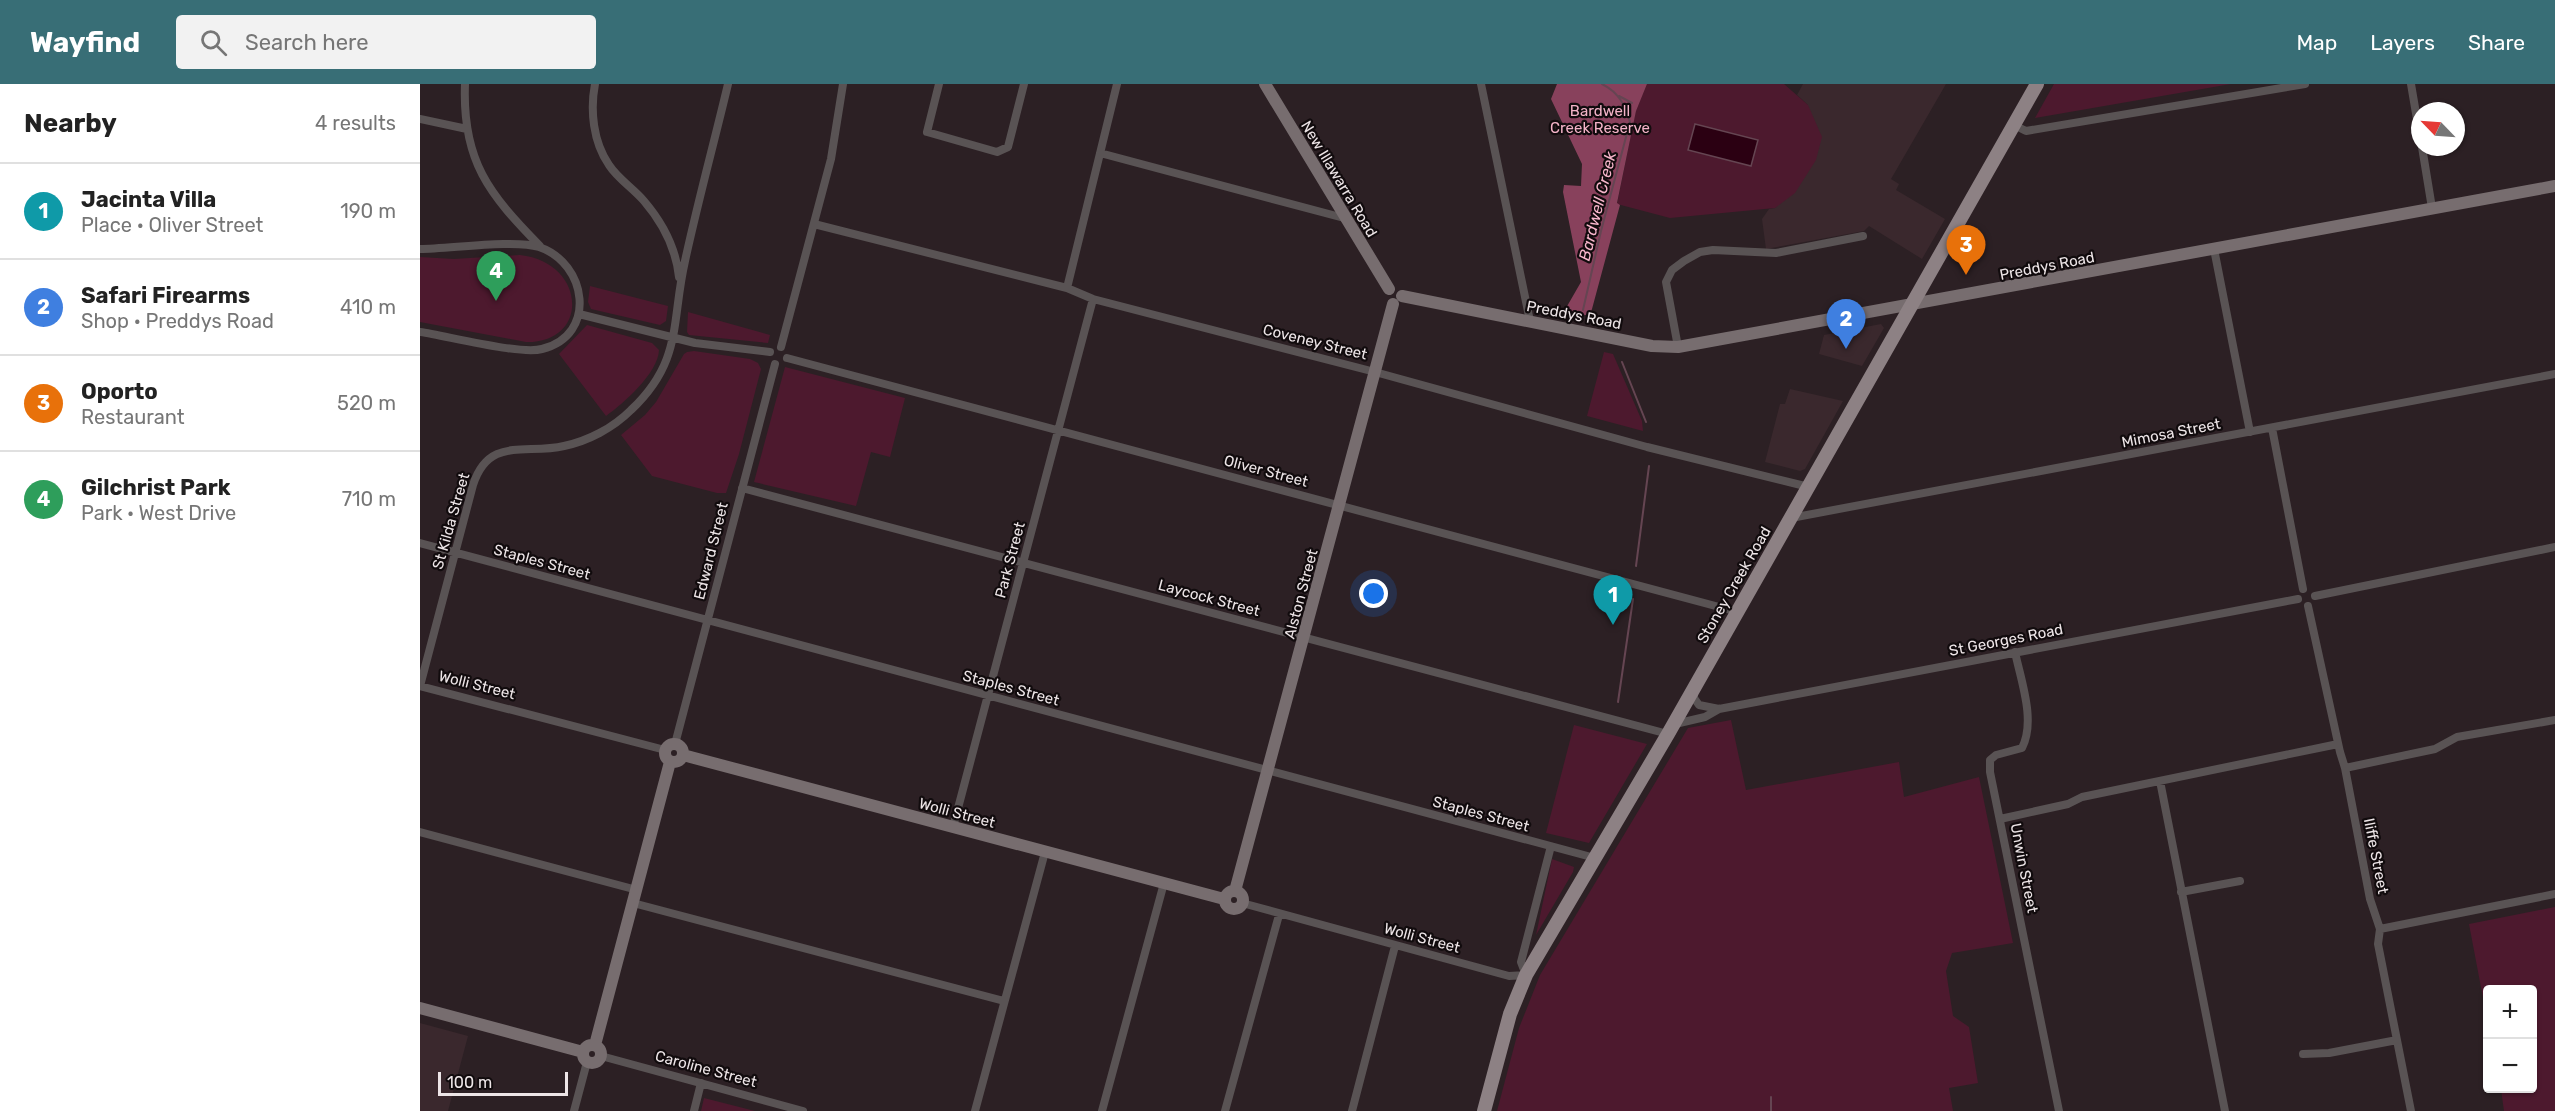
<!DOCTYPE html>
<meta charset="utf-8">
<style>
body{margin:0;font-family:Rubik,sans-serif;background:#f2f2f2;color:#222}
.controls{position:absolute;right:18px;bottom:18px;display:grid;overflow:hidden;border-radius:6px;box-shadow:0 2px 4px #0004}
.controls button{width:54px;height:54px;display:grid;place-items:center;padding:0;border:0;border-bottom:2px solid #e0e0e0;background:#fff;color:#222;font:30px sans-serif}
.compass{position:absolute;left:1991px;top:18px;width:54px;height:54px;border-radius:50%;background:#fff;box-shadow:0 2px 4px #0004;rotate:295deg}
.scale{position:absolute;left:18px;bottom:15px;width:130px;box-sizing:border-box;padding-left:6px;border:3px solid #ede5e7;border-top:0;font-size:16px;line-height:21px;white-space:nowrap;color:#ede5e7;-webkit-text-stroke:4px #110b0d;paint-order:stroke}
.you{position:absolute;left:954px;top:510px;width:21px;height:21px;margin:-15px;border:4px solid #fff;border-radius:50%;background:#1a73e8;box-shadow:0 0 0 9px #1a73e833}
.badge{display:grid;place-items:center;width:39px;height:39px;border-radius:50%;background:#386e76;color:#fff;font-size:20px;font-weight:700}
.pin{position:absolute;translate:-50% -50px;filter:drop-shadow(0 2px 3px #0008)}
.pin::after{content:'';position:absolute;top:32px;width:21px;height:18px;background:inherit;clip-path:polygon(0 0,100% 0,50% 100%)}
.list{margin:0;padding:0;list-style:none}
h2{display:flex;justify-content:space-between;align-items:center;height:78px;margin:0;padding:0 24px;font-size:26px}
h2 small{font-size:20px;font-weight:400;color:#767676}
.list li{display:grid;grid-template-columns:39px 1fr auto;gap:18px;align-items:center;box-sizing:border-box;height:96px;padding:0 24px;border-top:2px solid #e0e0e0}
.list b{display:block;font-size:22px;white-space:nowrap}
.list p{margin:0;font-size:20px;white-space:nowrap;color:#767676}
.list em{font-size:20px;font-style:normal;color:#767676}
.icon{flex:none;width:33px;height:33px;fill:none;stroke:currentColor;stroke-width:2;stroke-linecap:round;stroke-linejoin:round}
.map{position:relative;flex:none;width:2135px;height:1027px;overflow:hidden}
header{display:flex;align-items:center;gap:36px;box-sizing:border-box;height:84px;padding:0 30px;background:#386e76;color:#fff}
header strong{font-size:28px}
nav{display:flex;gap:33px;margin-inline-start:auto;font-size:21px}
.search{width:420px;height:54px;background:#f2f2f2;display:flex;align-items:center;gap:15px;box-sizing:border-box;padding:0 21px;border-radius:6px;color:#767676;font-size:22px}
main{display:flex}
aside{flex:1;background:#fff}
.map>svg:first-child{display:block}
.built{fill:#3a282d}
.green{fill:#4d192e}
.forest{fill:#88415c}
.water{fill:#2b0012;stroke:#654552;stroke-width:1.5}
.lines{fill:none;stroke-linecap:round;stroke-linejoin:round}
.stream{stroke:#654552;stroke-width:2}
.street{stroke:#595354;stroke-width:8}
.secondary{stroke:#776d6f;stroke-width:12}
.primary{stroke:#8d8184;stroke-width:14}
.labels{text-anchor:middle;stroke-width:4.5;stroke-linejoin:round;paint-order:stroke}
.park-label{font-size:15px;fill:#f4b3c8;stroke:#110b0d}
.street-label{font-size:15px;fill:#ede5e7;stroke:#110b0d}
.water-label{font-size:16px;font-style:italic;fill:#f7b6cb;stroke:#110b0d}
</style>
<header>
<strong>Wayfind</strong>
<div class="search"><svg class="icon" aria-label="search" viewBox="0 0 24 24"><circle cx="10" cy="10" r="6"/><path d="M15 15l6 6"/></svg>Search here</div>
<nav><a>Map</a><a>Layers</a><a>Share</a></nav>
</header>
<main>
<aside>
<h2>Nearby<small>4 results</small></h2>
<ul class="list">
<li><span class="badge" style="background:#0f9aa8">1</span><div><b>Jacinta Villa</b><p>Place · Oliver Street</p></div><em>190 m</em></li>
<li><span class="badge" style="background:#3f7fe0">2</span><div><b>Safari Firearms</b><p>Shop · Preddys Road</p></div><em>410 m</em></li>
<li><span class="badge" style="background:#e8710a">3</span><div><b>Oporto</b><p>Restaurant</p></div><em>520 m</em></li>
<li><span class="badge" style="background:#2e9e5b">4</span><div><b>Gilchrist Park</b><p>Park · West Drive</p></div><em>710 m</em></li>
</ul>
</aside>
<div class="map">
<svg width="2135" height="1027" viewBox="0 0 2135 1027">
<rect width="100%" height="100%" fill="#2c2024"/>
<path class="built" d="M1383,0H1526L1471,95L1479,100L1476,106L1525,135L1502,175L1449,142L1444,147L1346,165L1342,135L1349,125L1355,124L1388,21L1377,11Z
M1461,240L1464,244L1442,282L1399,270L1404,251Z
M1370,305L1423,317L1385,385L1380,387L1345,378L1360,320H1365Z
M0,939L48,952L28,1027H0Z"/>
<path class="green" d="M1227,0H1364L1388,21L1402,53L1396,76L1375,109L1355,124L1250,134L1197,120L1216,26Z
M1634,0H1811L1615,34Z
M100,171C166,178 171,259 106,258L0,238V173L34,175Z
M170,202L248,222L246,237L240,241L171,225L168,218Z
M268,228L350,251L348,259L269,251L267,248Z
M167,241L232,259L239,266C238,289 204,319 186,332L139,270Z
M274,267L330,275L338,279L341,285L319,370L306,409H297L232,392L201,351L225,331L236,318L264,270L267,268Z
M1184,268L1193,270L1222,337L1223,347L1167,332Z
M365,283L485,314L470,373L451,368L436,422L334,398Z
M1311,636L1326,706L1479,678L1484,713L1559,693L1593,859L1532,869L1526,887L1533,932L1549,943L1558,999L1529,1004L1533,1027H1077L1099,944L1120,891L1268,644Z
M1154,641L1227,660L1169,759L1126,749Z
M1132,775L1154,783L1153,788L1116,851Z
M2135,823V1027H2084L2081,1005L2112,1004V906H2068L2067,935L2049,840Z
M284,1014L335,1027H281Z"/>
<path class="forest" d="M1137,0H1227L1216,27L1197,119L1200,121L1172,225L1170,230L1156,233L1142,231L1161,198L1143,108L1144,101L1161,102L1162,80L1131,15Z"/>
<path class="water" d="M1275,40L1338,56L1331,82L1268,66Z"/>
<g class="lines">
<path class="stream" d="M1199,12L1212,19
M1163,226L1181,147L1210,38C1205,20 1198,8 1182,0
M1202,278L1226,338
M1216,482L1229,382
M1198,618L1213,515
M1351,1013V1027"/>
<path class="street" d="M45,0C42,77 69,110 120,162
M175,0C170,26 173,58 189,81C198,95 213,104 224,117C242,138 256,165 259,193
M519,0L507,48L577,68L588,63L604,0
M1061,0L1110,237
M1991,0L2000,53
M0,35L47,45
M1594,41L1606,47L1885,0
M2002,63L2012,124
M680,69L924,134
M394,140L647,204L673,215L955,288L1227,363L1389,403
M0,165C29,165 95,155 119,163C167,179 178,251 122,265C100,271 27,252 0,248
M1794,165L1830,348
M647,204L697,0
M159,230L275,259L350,268
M361,263L411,75L423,0
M1258,263L1246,198L1252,186L1264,177L1280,168L1293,166L1356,169L1443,152
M367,274L1318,528
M1852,344L1883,505
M322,404L1248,650
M1371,434L2135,290
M0,459L1175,774
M1895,512L2135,463
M1888,522L1920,668L1925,684L1950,815L1960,845L1958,860L1991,1027
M1595,568C1601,597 1616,637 1602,664L1576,671L1570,676V688L1639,1027
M0,602L53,401C69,352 105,371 144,362C168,357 193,344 211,326C263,277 251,238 265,177C278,117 294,59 308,0
M0,602L245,666
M1274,606V614L1279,621L1299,625L1878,515
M1255,640L1285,633L1299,625
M255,660L355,280
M1925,684L2015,665L2037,653L2135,636
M1740,697L1805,1027
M1580,735L1648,720L1662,713L1918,660
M533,743L673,215
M0,748L217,806
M1761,808L1820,797
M213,819L584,917
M822,819L1089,892L1106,891L1101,878L1131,762
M1960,845L2135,810
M1883,970L1909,969L1977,956
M181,972L383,1027
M154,1027L167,978
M274,1027L281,999
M555,1027L625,768
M682,1027L744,799
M805,1027L859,831
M932,1027L975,862"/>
<path class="secondary" d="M845,0L969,205
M982,212L1232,262L1258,263L2135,102
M245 669a9 9 0 1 1 18 0a9 9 0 1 1-18 0Z
M263,671L804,815
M805 816a9 9 0 1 1 18 0a9 9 0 1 1-18 0Z
M815,807L973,220
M0,924L163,968
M163 970a9 9 0 1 1 18 0a9 9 0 1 1-18 0Z
M175,961L250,678"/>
<path class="primary" d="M1064,1027L1090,930L1106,891L1248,650L1617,0"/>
</g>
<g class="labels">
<g class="park-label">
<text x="1180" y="32">Bardwell<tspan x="1180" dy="17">Creek Reserve</tspan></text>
</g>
<g class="street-label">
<text transform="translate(919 95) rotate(59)" y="5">New Illawarra Road</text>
<text transform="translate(1627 182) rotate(-11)" y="5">Preddys Road</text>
<text transform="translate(1154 231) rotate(11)" y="5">Preddys Road</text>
<text transform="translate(895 258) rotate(14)" y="5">Coveney Street</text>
<text transform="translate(1751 349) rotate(-11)" y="5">Mimosa Street</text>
<text transform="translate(846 387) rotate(15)" y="5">Oliver Street</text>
<text transform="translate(31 437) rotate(-74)" y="5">St Kilda Street</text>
<text transform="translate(291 467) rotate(-76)" y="5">Edward Street</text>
<text transform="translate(590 476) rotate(-75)" y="5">Park Street</text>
<text transform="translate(122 478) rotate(15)" y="5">Staples Street</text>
<text transform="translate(1314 501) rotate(-60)" y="5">Stoney Creek Road</text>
<text transform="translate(881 510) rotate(-75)" y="5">Alston Street</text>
<text transform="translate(789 514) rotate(15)" y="5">Laycock Street</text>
<text transform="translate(1586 556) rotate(-11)" y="5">St Georges Road</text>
<text transform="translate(57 601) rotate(14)" y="5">Wolli Street</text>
<text transform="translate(591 604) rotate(15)" y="5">Staples Street</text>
<text transform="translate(537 729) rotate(15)" y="5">Wolli Street</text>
<text transform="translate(1061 730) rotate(15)" y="5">Staples Street</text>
<text transform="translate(1956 772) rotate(79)" y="5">Iliffe Street</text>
<text transform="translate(1604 784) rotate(79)" y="5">Unwin Street</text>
<text transform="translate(1002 854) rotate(15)" y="5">Wolli Street</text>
<text transform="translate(286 985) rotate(15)" y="5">Caroline Street</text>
</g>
<g class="water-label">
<text transform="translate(1177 122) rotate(-76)" y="6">Bardwell Creek</text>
</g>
</g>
</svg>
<div class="controls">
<button>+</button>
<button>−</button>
</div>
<svg class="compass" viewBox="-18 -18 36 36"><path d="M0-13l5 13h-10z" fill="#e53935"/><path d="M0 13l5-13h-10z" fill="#767676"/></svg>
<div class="scale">100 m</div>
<div class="you"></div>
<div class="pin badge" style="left:1193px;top:541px;background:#0f9aa8">1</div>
<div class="pin badge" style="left:1426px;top:265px;background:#3f7fe0">2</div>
<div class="pin badge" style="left:1546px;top:191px;background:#e8710a">3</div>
<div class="pin badge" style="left:76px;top:217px;background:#2e9e5b">4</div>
</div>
</main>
